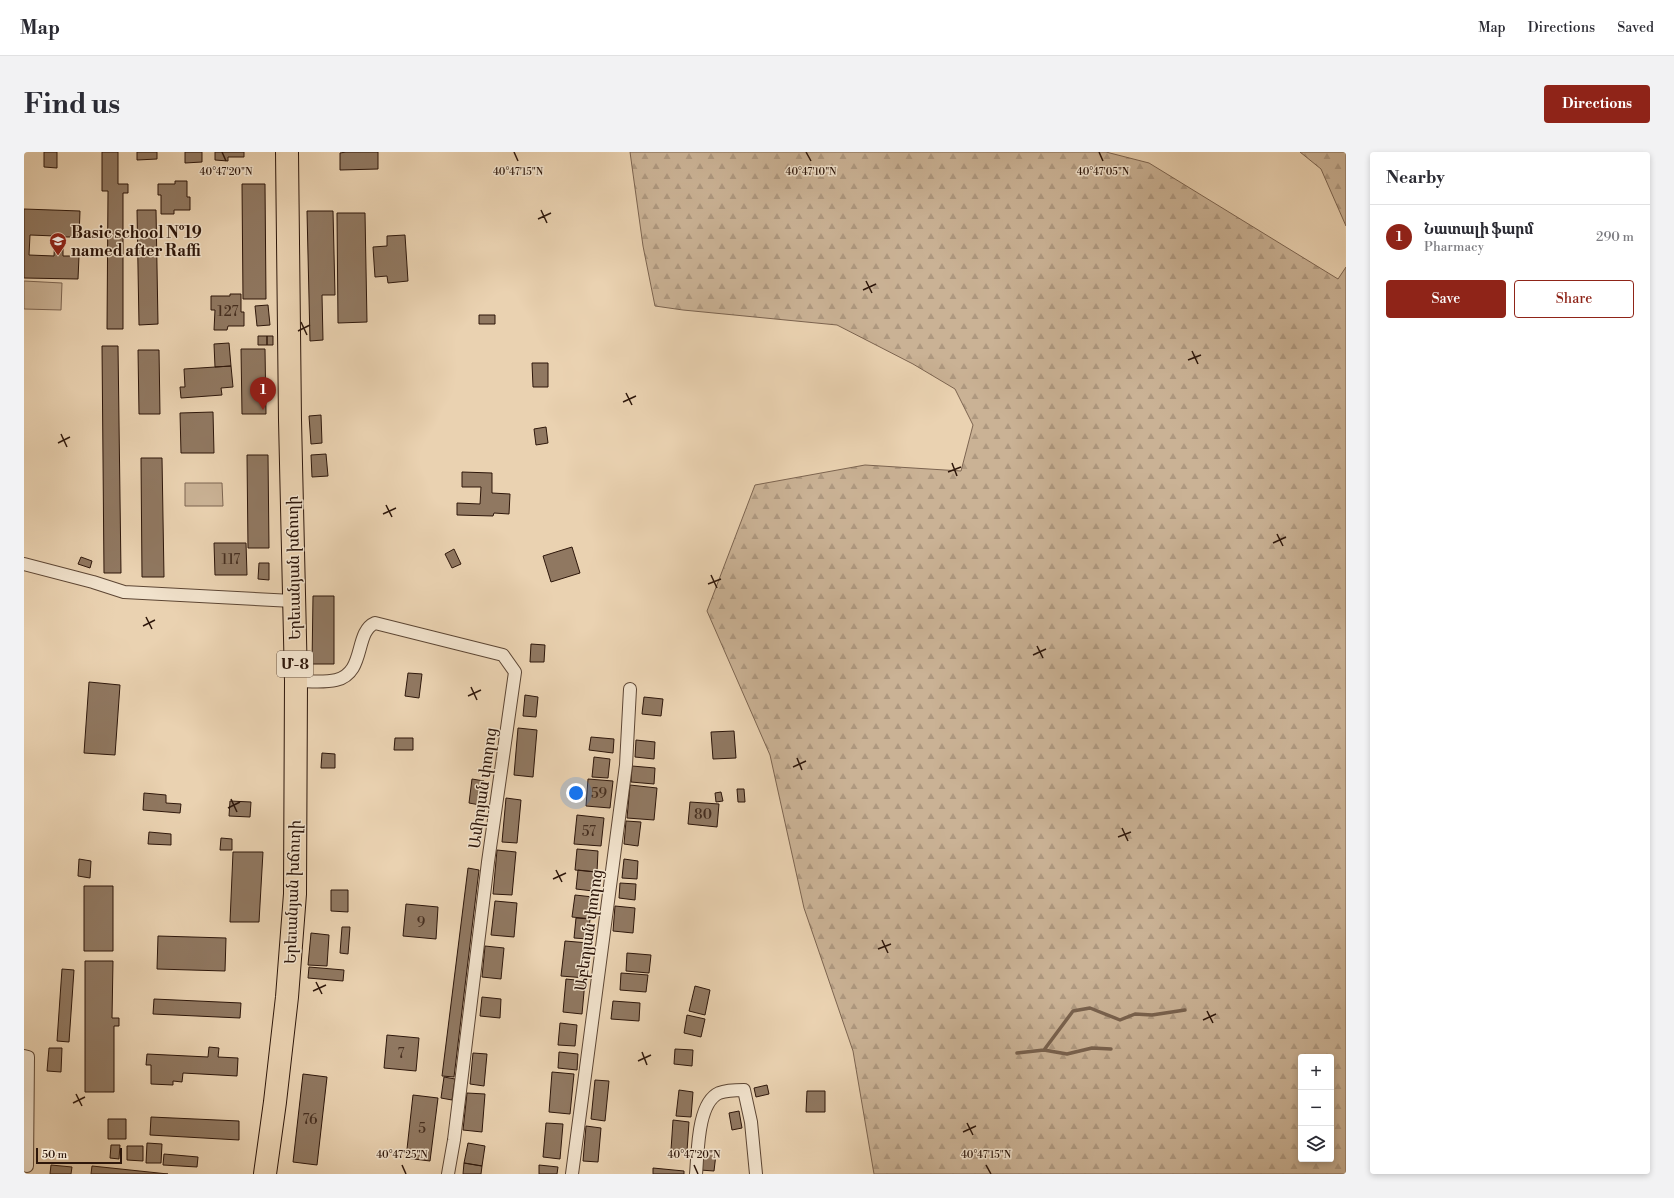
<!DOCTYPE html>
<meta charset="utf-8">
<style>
body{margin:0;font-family:"Libre Bodoni","Noto Serif Armenian",serif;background:#f2f2f3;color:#2b2b33}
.controls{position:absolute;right:12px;bottom:12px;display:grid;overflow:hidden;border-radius:4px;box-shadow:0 2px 6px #0003}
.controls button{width:36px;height:36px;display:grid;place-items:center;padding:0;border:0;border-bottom:1px solid #e1e1e2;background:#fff;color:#2b2b33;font:20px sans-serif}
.scale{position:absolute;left:12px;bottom:10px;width:86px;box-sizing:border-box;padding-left:4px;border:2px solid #2e170b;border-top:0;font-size:11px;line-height:14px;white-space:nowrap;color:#2e170b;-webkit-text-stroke:3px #f1e2cc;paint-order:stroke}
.you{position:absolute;left:552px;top:641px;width:14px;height:14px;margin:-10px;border:3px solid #fff;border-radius:50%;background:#1a73e8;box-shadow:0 0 0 6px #1a73e833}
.badge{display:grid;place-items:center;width:26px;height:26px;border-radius:50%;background:#8f2418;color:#fff;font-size:13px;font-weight:700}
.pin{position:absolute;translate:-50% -33px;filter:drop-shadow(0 1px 2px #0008)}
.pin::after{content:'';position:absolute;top:21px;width:14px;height:12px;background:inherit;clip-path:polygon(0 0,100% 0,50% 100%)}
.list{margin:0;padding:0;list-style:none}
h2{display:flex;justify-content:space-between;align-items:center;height:52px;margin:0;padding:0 16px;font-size:17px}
h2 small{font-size:13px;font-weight:400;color:#7c7c81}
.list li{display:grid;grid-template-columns:26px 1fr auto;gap:12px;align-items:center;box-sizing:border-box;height:64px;padding:0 16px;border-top:1px solid #e1e1e2}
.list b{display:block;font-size:15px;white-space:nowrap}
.list p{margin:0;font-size:13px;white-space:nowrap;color:#7c7c81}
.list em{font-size:13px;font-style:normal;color:#7c7c81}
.actions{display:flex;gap:8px;padding:12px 16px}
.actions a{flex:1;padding:9px 0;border:1px solid #8f2418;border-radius:4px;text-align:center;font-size:14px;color:#8f2418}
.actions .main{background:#8f2418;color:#fff}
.icon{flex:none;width:22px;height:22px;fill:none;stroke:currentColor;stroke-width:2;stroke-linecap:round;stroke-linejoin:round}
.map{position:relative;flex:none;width:1322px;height:1022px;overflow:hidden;border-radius:4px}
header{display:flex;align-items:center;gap:24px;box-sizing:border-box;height:56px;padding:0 20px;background:#fff;border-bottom:1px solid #e1e1e2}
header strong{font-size:19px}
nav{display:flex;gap:22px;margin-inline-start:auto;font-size:14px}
.intro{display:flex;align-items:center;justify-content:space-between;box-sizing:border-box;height:96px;padding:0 24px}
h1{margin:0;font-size:28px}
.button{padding:10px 18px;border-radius:4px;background:#8f2418;color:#fff;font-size:14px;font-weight:700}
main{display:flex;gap:24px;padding:0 24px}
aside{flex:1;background:#fff;border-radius:4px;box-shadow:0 2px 6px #0003}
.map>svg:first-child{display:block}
.forest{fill:url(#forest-firs);stroke:#7c6450;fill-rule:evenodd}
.pitch{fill:#cab295;stroke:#7c6450}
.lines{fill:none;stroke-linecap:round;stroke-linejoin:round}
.stream{stroke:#78614d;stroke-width:3.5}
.building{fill:#907861;stroke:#2e170b;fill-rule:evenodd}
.street-casing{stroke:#5d4634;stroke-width:14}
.highway-casing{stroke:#2e170b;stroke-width:24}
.street{stroke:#f1e2cc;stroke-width:12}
.highway{stroke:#ead2b1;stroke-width:22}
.ticks{fill:none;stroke:#2e170b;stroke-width:1.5}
.labels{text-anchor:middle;stroke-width:3;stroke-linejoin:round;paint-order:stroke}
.number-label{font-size:14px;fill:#462f20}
.shield{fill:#f1e2cc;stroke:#685445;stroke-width:1}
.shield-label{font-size:15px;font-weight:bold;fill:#2e170b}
.poi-label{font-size:16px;font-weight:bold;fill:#2e170b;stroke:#f1e2cc;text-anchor:start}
.street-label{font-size:16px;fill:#2e170b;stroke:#f1e2cc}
.ticks-label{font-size:10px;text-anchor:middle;fill:#2e170b;stroke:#f1e2cc;stroke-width:3;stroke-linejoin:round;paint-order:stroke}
</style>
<header>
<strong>Map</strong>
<nav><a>Map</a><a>Directions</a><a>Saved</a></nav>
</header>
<div class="intro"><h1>Find us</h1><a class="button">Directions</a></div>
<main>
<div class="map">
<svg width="1322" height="1022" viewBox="0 0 1322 1022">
<defs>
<pattern id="forest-firs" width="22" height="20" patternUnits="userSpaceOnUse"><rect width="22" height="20" fill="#cab295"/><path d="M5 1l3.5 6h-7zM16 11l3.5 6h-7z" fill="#ae987f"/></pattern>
</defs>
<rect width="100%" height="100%" fill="#ead2b1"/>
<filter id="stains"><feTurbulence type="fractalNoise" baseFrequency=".005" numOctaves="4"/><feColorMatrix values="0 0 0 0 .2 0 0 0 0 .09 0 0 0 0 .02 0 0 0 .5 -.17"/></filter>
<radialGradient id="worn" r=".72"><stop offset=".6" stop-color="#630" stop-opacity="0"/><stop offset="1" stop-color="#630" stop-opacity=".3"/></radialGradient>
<path class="forest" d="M606,0H1082L1125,11L1314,127L1322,115V1022H850L829,899L780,756L746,603L683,459L731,333L841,313L937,319L949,273L931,237L889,212L813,173L659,158L631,154L619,94ZM1277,905H1307V1007H1277Z
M1276,0H1322V74L1297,17Z"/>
<path class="pitch" d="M0,129L38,131L37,158L0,157Z
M161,331H198L199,354H161Z"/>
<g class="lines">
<path class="stream" d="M1020,898L1043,902L1068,896L1087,897
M993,901L1020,898L1049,859L1066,856L1096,868L1111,862L1128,863L1161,858"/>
</g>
<path class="building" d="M20,0H33V16L20,15Z
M78,0H94V32H104V41H99V177H83L84,39H78Z
M113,0H133V7L113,8Z
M161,0H178V10L161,11Z
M191,0H220V5H204V9L191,8Z
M322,0H354V17L316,18V1Z
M151,29H163V45H166V58H150V62H137V43H134V32H151Z
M218,32H241L242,147H219Z
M0,57L56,59L55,85H39V104H55L54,127L0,126ZM6,83L31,84L30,104L5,103Z
M113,58H132L134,172L115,173Z
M283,59H309L311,143H298L299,188L286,189Z
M313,61H341L343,170L314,171Z
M381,83L384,129L364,131L363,124L351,125L349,95L363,94V84Z
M206,142H217V160H220V174H204L203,178H190L191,158H187V144H206Z
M244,153L246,173L233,174L231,154Z
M455,163H471V172H455Z
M234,184H243V193H234Z
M243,184H249V193H243Z
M205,191L207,214L191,215L190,192Z
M78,194H94L97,421H80Z
M217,197H241L242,262H218Z
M114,198H135L136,262H115Z
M508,211H524V235H509Z
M207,214L209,235L197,236L198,243L157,246L156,235H161L160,217Z
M189,260L190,301H157L156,261Z
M297,263L298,291L287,292L285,264Z
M522,275L524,291L512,293L510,277Z
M302,302L304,324L288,325L287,303Z
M223,303H244L245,396H224Z
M117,306H138L140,425H118Z
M438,320L468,321V341L486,342L485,362L470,361L469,364L433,363V351L456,352L457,335H438Z
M190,391H222L223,423H191Z
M548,395L556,421L527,430L519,404Z
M430,397L437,412L428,416L421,402Z
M57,405L68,409L66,416L54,412Z
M235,411H245V428L234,427Z
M289,444H310V512H288Z
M507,492L521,493L520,510H506Z
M384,521L398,522L395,546L381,544Z
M65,530L96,533L91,603L60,601Z
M501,543L514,545L512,565L499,564Z
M620,545L639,547L637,564L618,562Z
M494,576L513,578L509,625L490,623Z
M710,579L712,606L689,607L687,580Z
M567,585L590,587L589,601L565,598Z
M371,586H389V598H370Z
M612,588L631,590L630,607L611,605Z
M298,601L311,602V616H297Z
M570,605L586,607L584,626L568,625Z
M608,614L631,616L630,632L607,630Z
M448,627L460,629L456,653L445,651Z
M564,627L589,629L586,656L562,654Z
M606,633L633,636L630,668L603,666Z
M713,637H720L721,650H714Z
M697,640L699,649L692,650L691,641Z
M120,641L142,643V651L157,652L156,661L119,658Z
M482,646L497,648L493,691L478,690Z
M206,649L227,650L226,665L205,664Z
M666,650L695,652L693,675L664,672Z
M553,663L580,666L577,694L550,692Z
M602,669L617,670L614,694L600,692Z
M125,680L147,682V693L124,692Z
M197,686L208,687V698H196Z
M553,697L574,699L573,720L551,718Z
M473,698L492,700L488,743L469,742Z
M209,700H239L235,770H206Z
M55,707L67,709L66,726L54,724Z
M600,707L614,709L613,727L598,726Z
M444,716L455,718L430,925L418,924Z
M554,718L571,720L569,739L552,737Z
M596,731L612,732L611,748L595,746Z
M60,734H89V799H60Z
M307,738H324V760L307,759Z
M551,743L569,745L568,767L548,765Z
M471,749L493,751L490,785L467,783Z
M382,752L414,755L412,787L379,784Z
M591,754L611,756L609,781L589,779Z
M552,766L566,767L564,787L550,786Z
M318,775H326L324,802L316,801Z
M287,781L305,783L303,814L284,813Z
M134,784L202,786L201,819L133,817Z
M541,789L565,791L562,826L537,824Z
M461,794L480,796L477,827L458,825Z
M603,801L627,803L625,821L602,819Z
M61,809H89L88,866H95V874H90V940H61Z
M285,815L320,818L319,829L284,826Z
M38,817L50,818L45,890L33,889Z
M597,821L624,823L622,840L596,838Z
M542,827L561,829L558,862L539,860Z
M671,834L686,838L681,863L665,859Z
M458,845L477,847L476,866L456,864Z
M130,847L217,851L216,866L129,862Z
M589,849L616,851L615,869L587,867Z
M663,863L681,867L677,885L660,881Z
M536,871L553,873L551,894L534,893Z
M363,883L395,886L392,919L360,916Z
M185,895L195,896L194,905L214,906L213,924L159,921L158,930L149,929V933L127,932V913H122L123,902L184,905Z
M25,896H38L37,920L23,919Z
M651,897L669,898L668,914L650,912Z
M535,900L554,902L553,918L534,916Z
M449,901L463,902L460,934L446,932Z
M528,920L550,922L546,962L525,960Z
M279,922L303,925L293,1013L269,1010Z
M420,925L431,927L428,948L417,946Z
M571,928L585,929L581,969L567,967Z
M743,933L745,942L732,945L730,936Z
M655,938L669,940L667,965L652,964Z
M783,939H801V960H782Z
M443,941L461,942L458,980L439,978Z
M389,943L414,946L406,1009L382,1006Z
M715,959L718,976L708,978L705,961Z
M127,965L215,969V988L126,983Z
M84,967H102V987H84Z
M649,968L665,970L663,999L647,998Z
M522,971L539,972L536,1007L519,1005Z
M562,974L577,976L574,1010L559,1009Z
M123,991L138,992L137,1011H122Z
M444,991L461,994L458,1014L440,1011Z
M87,993H96L95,1007L86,1006Z
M103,994H119V1009L103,1008Z
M677,1000L692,1002L690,1019L676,1018Z
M140,1002L174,1005L173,1015L139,1013Z
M440,1011L458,1014L457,1022H439Z
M27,1013L48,1015L47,1022H26Z
M515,1013L534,1015L533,1022H515Z
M68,1014L144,1022H67Z
M629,1016L660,1019V1022H629Z"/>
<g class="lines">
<g class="street-casing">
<path id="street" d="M0,412L69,430L100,440L269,449
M272,529C284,529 300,531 312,528C342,521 330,480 351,471L479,503L491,520L464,710L430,988L424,1022
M0,904L4,905L3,1014
M548,1022L602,613L606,537
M672,1022C674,1001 673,951 695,941C703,938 712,938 720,938L727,970L732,1022"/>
</g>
<g class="highway-casing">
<path id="highway" d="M241,1022L251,950L263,845L271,742L272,529L266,268L263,0"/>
</g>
<use href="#street" class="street"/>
<use href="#highway" class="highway"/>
</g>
<path class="ticks" d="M198,0L202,9M490,0L494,9M782,0L787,9M1075,0L1079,9M517,58L523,71M514,67L527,61M842,129L848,141M839,138L852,132M277,170L283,183M274,179L286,173M1168,199L1174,212M1164,208L1177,203M602,241L608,253M599,250L612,244M37,282L43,295M34,291L46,285M928,311L933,324M924,320L937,315M362,353L368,365M359,362L372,356M1253,382L1259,394M1249,391L1262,385M687,423L693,436M684,432L697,427M122,465L128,477M119,474L131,468M1013,494L1019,506M1009,503L1022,497M447,535L453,548M444,544L457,538M773,606L778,618M769,615L782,609M207,647L213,660M204,656L216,650M1098,676L1104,689M1094,685L1107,680M532,718L538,730M529,727L542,721M858,788L864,801M854,797L867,792M292,830L298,842M289,839L302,833M1183,859L1189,871M1179,868L1192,862M618,900L623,913M614,909L627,903M52,942L58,954M49,951L61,945M943,971L949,983M939,980L952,974M378,1013L382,1022M670,1013L674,1022M962,1013L967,1022"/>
<defs>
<g id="school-pin" transform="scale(0.9)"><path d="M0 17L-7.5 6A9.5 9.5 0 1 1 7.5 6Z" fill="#8f2418" stroke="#f1e2cc"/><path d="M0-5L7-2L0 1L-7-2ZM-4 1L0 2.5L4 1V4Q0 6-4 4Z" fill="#fff"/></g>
</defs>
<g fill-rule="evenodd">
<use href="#school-pin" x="34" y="89"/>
</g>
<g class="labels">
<g class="number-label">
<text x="204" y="164">127</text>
<text x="207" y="412">117</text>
<text x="575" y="646">59</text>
<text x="679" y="667">80</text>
<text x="565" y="684">57</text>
<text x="397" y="775">9</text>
<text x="377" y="906">7</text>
<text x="286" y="972">76</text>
<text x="398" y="981">5</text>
</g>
<rect class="shield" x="253" y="499" width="36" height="26" rx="3"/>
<g class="shield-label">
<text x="271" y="517">Մ-8</text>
</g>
<g class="poi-label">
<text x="47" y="86">Basic school №19<tspan x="47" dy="18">named after Raffi</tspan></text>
</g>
<g class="street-label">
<text transform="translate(269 416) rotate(-91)" y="6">Երեւանյան խճուղի</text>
<text transform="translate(458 636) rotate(-82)" y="6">Ամիրյան փողոց</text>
<text transform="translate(268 740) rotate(-88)" y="6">Երեւանյան խճուղի</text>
<text transform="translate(564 778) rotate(-82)" y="6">Աբեղյան փողոց</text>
</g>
</g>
<g class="ticks-label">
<text x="1079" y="23">40°47'05"N</text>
<text x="202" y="23">40°47'20"N</text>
<text x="494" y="23">40°47'15"N</text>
<text x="787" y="23">40°47'10"N</text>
<text x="378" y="1006">40°47'25"N</text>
<text x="670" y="1006">40°47'20"N</text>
<text x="962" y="1006">40°47'15"N</text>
</g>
<rect width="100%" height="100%" filter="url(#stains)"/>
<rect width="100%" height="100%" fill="url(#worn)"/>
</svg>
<div class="controls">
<button>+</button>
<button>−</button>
<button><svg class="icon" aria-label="layers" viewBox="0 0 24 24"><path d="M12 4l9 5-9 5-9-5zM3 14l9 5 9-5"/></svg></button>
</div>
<div class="scale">50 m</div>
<div class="you"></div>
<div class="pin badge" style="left:239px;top:258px">1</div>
</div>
<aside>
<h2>Nearby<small></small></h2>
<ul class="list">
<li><span class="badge">1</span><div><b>Նատալի ֆարմ</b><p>Pharmacy</p></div><em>290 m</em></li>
</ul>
<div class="actions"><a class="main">Save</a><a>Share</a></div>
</aside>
</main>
